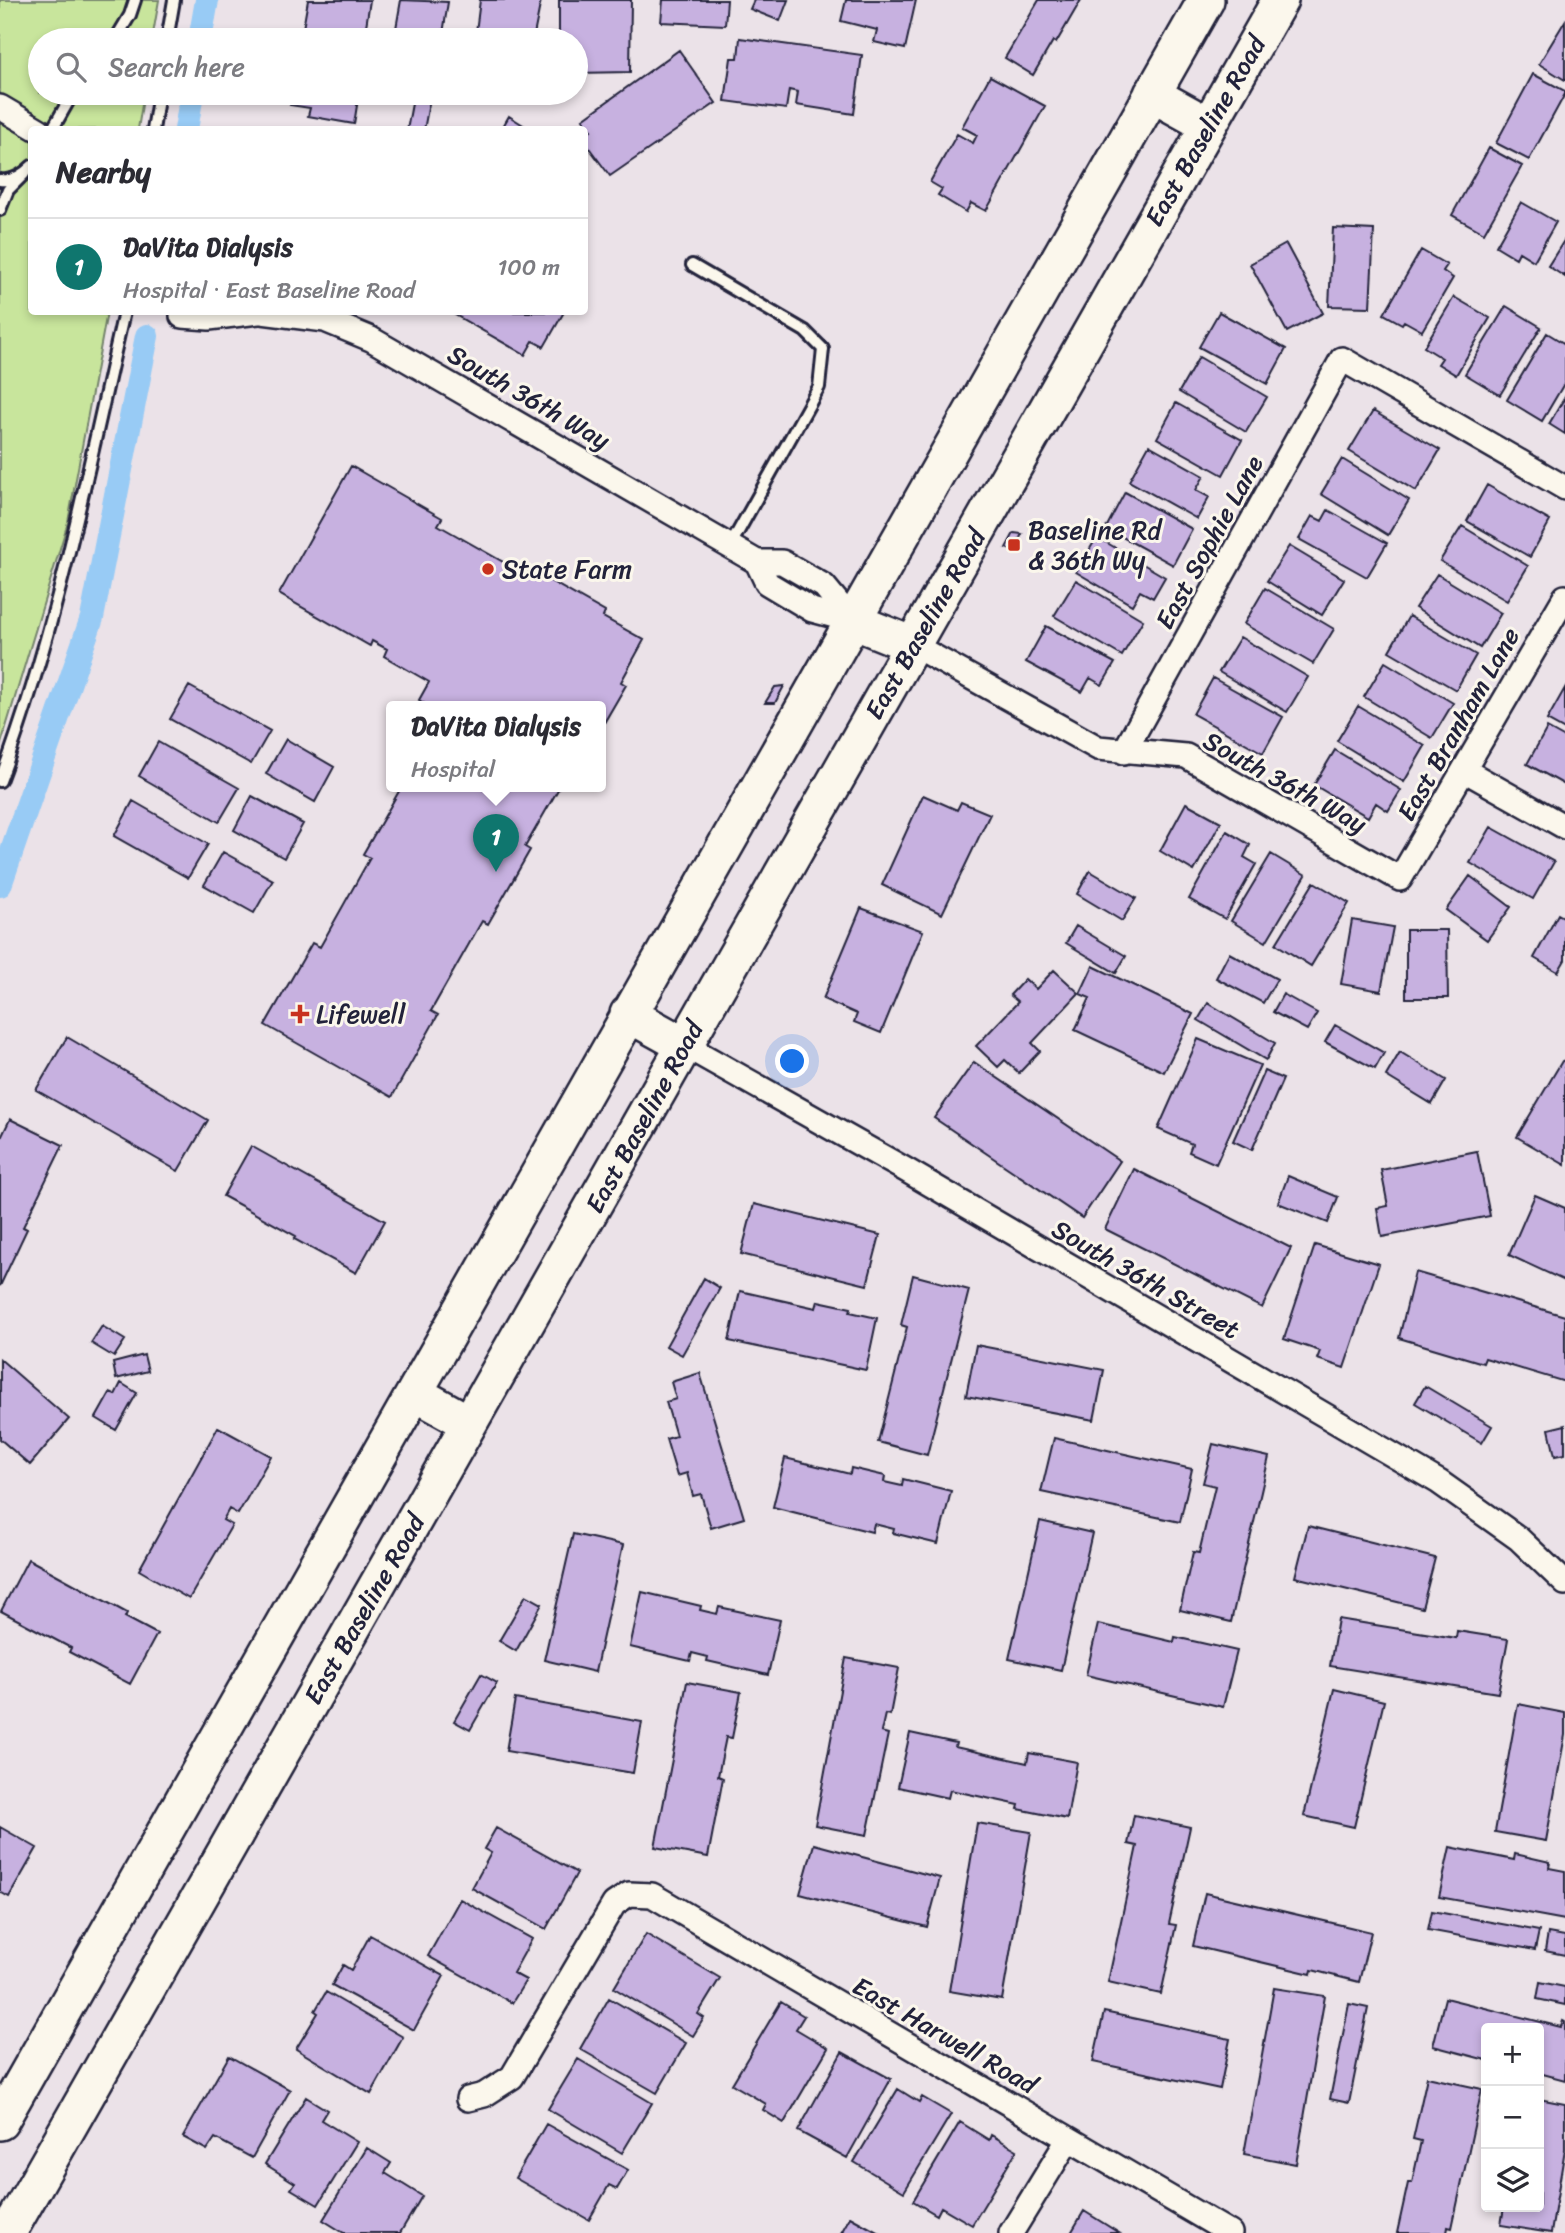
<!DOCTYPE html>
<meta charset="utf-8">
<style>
body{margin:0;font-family:Sriracha,sans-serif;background:#f2f2f3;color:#2b2b33}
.controls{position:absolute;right:21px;bottom:21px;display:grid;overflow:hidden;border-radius:7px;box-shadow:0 4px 10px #0003}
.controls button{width:63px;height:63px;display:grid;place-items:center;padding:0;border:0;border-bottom:2px solid #e1e1e2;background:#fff;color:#2b2b33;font:35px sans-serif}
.you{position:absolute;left:793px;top:1062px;width:24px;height:24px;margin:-18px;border:5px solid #fff;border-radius:50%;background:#1a73e8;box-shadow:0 0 0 10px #1a73e833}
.badge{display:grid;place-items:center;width:46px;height:46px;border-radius:50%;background:#0f766e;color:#fff;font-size:23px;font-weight:700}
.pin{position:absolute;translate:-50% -58px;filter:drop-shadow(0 2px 4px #0008)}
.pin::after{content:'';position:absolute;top:37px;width:24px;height:21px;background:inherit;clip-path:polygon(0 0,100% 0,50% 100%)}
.popup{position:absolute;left:386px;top:701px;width:220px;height:91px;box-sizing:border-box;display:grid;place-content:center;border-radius:7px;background:#fff;filter:drop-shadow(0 2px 5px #0005);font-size:23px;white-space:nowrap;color:#7c7c81}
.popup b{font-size:26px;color:#2b2b33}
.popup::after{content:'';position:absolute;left:50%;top:100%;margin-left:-14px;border:14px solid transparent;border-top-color:#fff}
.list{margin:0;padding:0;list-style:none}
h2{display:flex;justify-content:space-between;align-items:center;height:91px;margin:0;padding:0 28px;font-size:30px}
h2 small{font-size:23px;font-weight:400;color:#7c7c81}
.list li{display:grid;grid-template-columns:46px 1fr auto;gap:21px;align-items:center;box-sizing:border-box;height:98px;padding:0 28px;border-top:2px solid #e1e1e2}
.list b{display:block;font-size:26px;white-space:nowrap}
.list p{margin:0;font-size:23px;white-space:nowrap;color:#7c7c81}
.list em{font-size:23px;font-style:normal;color:#7c7c81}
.icon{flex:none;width:38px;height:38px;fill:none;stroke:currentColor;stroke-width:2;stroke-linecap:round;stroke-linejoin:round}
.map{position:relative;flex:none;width:1565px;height:2233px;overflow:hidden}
.search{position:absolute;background:#fff;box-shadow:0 4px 10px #0003;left:28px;top:28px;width:560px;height:77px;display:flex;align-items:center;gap:18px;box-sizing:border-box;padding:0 24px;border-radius:38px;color:#7c7c81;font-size:26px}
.panel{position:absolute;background:#fff;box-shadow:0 4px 10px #0003;left:28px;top:126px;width:560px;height:189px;border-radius:7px}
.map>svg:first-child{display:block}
.green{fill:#c8e59c;stroke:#75846c;stroke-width:2}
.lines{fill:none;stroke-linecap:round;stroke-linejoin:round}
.canal{stroke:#98cbf5;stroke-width:24}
.building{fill:#c7b1e0;stroke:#22223b;stroke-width:2}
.lane-casing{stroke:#22223b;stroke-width:16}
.street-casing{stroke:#22223b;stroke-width:28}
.primary-casing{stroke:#22223b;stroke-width:40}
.lane{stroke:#fbf7ec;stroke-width:10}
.street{stroke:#fbf7ec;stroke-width:23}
.primary{stroke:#fbf7ec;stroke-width:35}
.poi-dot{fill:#c8321e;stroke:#fbf7ec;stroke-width:2.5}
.labels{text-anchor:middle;stroke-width:6;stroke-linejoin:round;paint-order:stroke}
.street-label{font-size:26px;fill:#22223b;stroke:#fbf7ec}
.poi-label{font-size:26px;fill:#22223b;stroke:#fbf7ec;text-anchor:start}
</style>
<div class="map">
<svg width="1565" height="2233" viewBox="0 0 1565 2233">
<rect width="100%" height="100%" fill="#ebe2e8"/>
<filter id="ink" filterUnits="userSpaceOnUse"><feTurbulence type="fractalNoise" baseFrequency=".0143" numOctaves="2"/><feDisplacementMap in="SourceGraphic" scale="14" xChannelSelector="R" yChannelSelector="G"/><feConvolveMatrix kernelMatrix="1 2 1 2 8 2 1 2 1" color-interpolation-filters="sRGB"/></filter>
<g filter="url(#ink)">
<path class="green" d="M0,0H159L152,40H40V93H144L138,129L32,130V312H107L68,522L0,747Z"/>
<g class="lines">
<path class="canal" d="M200,40L207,0
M186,130L192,93
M0,885L92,618L147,336"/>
</g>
<path class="building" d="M308,0H370L364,40H301Z
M401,0L448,2L442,40H394Z
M480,0H541L533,40H475Z
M559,0H631L630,72L576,73V40H559Z
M663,0H727L725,25L661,22Z
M754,0H788L780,21L750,9Z
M846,0H916L905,49L874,42L877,30L841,21Z
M1039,0H1081L1056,43L1053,41L1033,75L1005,58Z
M1565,21V80L1539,64Z
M740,38L862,55L854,114L796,105L798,92L789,90L786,109L725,101L731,58H738Z
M679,50L716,103L610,176L584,141V135L591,130L583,119Z
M1533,74L1565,91V94L1529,160L1496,143Z
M990,76L1045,106L986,211L971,203L966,212L938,195L942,189L930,182L957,134L973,143L977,135L962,127Z
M292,93H359L354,124L308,116L310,108L290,105Z
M414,93H431L424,130H407Z
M479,93H523L522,101Z
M509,116L531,130H501Z
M1489,148L1522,166L1484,233L1452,215Z
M1521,202L1556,222L1534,261L1519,252L1516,258L1496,246Z
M1333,228L1374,230L1370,307L1329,306Z
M1565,239V277L1548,266Z
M1286,244L1323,313L1287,332L1250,264Z
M1421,250L1447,265L1443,271L1453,278L1422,331L1404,321L1402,324L1384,314Z
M1454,297L1490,318L1456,375L1438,364L1442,358L1424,347Z
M1506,306L1541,327L1500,395L1465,374Z
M450,312H564L544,347L533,341L525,355Z
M1219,312L1286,349L1267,384L1199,347Z
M1547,333L1565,344V382L1542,421L1507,400Z
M1199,357L1267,397L1246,432L1179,392Z
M1565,397V434L1549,424Z
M1176,403L1242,440L1223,475L1157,438Z
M1373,411L1440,450L1416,491L1349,451Z
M1149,445L1204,476L1196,490L1209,497L1197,519L1129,481Z
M1342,459L1409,500L1388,535L1321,494Z
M351,466L442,518L438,525L526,575L529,569L605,612L603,617L644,640L621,682L626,685L601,728V706H428L419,700L429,682L384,656L387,649L372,641L370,646L279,594Z
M1487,485L1550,521L1530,557L1467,521Z
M1125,492L1192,529L1173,565L1106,528Z
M1328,510L1387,543L1367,577L1299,539L1312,516L1322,521Z
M1462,526L1528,566L1507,601L1440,561Z
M1014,533L1022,534L1013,551L1006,548Z
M1097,537L1165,577L1153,598L1140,591L1132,605L1076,572Z
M1289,546L1344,579L1322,615L1267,581Z
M1437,574L1501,613L1480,648L1415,608Z
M1076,580L1143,620L1122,656L1054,616Z
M1265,588L1334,629L1313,664L1244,624Z
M1409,616L1476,655L1456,690L1389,651Z
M1046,626L1115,663L1102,685L1090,678L1082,692L1026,662Z
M1240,637L1308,677L1287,712L1219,672Z
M1385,662L1453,703L1432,738L1364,697Z
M1213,678L1283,717L1263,753L1193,714Z
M189,686L270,731L251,764L170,719Z
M784,686L775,703H765L775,687Z
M1565,688V730L1547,720Z
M1358,706L1425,746L1404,782L1337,741Z
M1547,728L1565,738V785L1527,764Z
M286,739L334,767L315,802L266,774Z
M158,742L239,788L219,822L139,776Z
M1335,750L1401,790L1388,811L1376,803L1368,817L1314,785Z
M402,786H560L525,847L530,850L488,924L482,921L431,1011L438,1015L392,1097L265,1025L312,943L320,947L370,858L363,854Z
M923,795L957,810L961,802L990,814L942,914L882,885Z
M252,796L303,824L284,858L234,830Z
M133,801L208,844L188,878L114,836Z
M1186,803L1221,822L1194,871L1160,851Z
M1491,827L1554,862L1533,899L1470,863Z
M1227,831L1250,845L1244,857L1256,864L1225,919L1189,899Z
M223,852L273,880L254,913L204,885Z
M1271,854L1306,875L1266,942L1231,921Z
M1090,871L1136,898L1122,921L1077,894Z
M1470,876L1511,907L1487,940L1446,910Z
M1314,882L1349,903L1311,966L1276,944Z
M861,908L923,931L881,1033L854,1022L857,1014L823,999Z
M1558,914L1565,918V960L1558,972L1534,958Z
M1352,920L1393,927L1381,991L1341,984Z
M1076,926L1126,956L1116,973L1066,943Z
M1406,930H1447L1448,998H1406Z
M1229,953L1277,979L1263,1003L1216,978Z
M1093,966L1193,1014L1164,1072L1075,1030L1090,998L1080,994Z
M1054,970L1079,993L1032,1043L1040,1051L1019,1073L1005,1060L998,1067L976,1046L1018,1002L1010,995L1025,979L1036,989Z
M1283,994L1317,1013L1307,1030L1273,1012Z
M1208,1003L1275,1043L1266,1060L1198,1020Z
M1335,1025L1384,1053L1375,1069L1325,1042Z
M67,1037L208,1120L178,1171L36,1090Z
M1198,1039L1260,1065L1216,1164L1189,1152L1192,1144L1158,1129Z
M1400,1052L1446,1080L1432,1104L1386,1076Z
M1565,1060V1165L1517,1137L1562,1061Z
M974,1062L1120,1161L1082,1218L934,1118Z
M1264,1071L1283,1079L1252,1150L1233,1141Z
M10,1119L63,1145L23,1227L27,1229L0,1286V1140Z
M251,1146L385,1221L356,1273L294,1239L296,1236L223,1196Z
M1477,1151L1490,1216L1382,1237L1377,1208L1388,1206L1381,1170Z
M1134,1169L1291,1248L1262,1308L1105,1229Z
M1288,1176L1338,1197L1328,1223L1278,1203Z
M1535,1195L1565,1208V1281L1509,1255Z
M754,1204L880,1235L867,1285L741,1254Z
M1315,1245L1379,1264L1344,1368L1317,1359L1320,1351L1284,1339Z
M1415,1272L1565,1316V1382L1485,1358L1483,1363L1399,1338Z
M913,1275L969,1290L927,1455L878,1442L907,1327L901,1325Z
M704,1278L720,1288L682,1355L666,1346Z
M740,1291L816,1308L818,1301L851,1308L850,1312L877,1318L866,1370L729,1341Z
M102,1326L125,1340L114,1357L91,1343Z
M976,1345L1104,1370L1094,1420L966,1396Z
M144,1355L148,1371L116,1379L113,1363Z
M0,1359L69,1419L30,1465L0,1439Z
M700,1373L744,1518L711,1528L701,1494L693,1496L687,1473L677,1476L666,1439L676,1436L666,1402L676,1399L671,1382Z
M121,1383L137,1393L116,1430L96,1418L110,1393L115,1395Z
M1425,1386L1492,1426L1482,1443L1415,1403Z
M1565,1425V1454L1555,1456L1549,1429Z
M218,1427L271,1456L238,1514L229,1509L223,1520L232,1525L189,1599L139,1570Z
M1054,1438L1192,1469L1180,1522L1041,1492Z
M1213,1444L1269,1457L1231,1622L1180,1610L1193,1552L1199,1553L1215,1486L1203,1483Z
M785,1458L850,1474L851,1468L885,1476L884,1482L902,1486L903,1479L951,1491L938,1544L893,1533L894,1529L874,1524L872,1532L773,1507Z
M1040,1521L1092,1533L1061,1670L1009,1659Z
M1308,1526L1435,1558L1422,1608L1295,1577Z
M573,1534L623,1545L595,1672L544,1660Z
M28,1559L127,1613L125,1617L157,1634L130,1684L69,1652L71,1648L1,1611Z
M642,1592L701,1606L700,1610L717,1614L719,1607L780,1620L768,1675L707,1661L708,1657L692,1653L690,1661L630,1647Z
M526,1595L542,1604L516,1651L499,1641Z
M1338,1619L1456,1638L1457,1631L1508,1639L1498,1693L1330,1666Z
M1098,1624L1174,1642L1175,1637L1237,1651L1223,1707L1086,1675Z
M846,1658L899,1668L890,1715L885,1714L881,1732L888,1734L867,1835L815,1825Z
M481,1674L497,1683L470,1730L454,1721Z
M687,1682L741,1692L732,1738L726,1737L718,1776L723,1778L708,1857L655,1847Z
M1334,1689L1384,1701L1354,1827L1304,1816Z
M515,1699L642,1722L633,1773L506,1751Z
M1518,1704L1565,1713V1735L1546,1841L1495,1832Z
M910,1733L956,1743L955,1747L1027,1763L1029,1753L1077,1762L1067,1819L1018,1809L1019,1805L950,1790L948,1798L898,1787Z
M1134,1815L1190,1827L1169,1924L1176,1925L1161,1994L1108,1982L1137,1846L1128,1844Z
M977,1823L1031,1832L1002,2000L949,1991Z
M0,1827L37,1848L9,1897L0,1892Z
M496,1828L577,1873L546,1929L472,1888L491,1853L484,1849Z
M814,1844L940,1878L927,1927L800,1894Z
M1450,1847L1514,1860L1515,1854L1550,1862L1549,1868L1565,1871V1920L1439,1897Z
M1205,1893L1371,1932L1359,1982L1312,1970L1311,1974L1193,1946Z
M460,1899L532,1939L513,1973L526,1980L512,2003L428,1956Z
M1432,1911L1539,1931L1535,1950L1428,1930Z
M1548,1933L1565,1936V1955L1545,1951Z
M646,1934L720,1978L698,2014L704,2018L693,2036L614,1988Z
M370,1935L444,1976L414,2030L332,1985L343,1965L351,1970Z
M1540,1982L1565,1987V2005L1537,1999Z
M1274,1988L1325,1996L1296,2164L1244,2154Z
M326,1992L403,2037L371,2094L296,2049L318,2013L315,2011Z
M609,1998L686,2043L657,2093L580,2049Z
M1445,1998L1561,2027L1563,2021L1565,2022V2080L1539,2073V2028H1486V2060L1433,2046Z
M781,2002L804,2016L796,2029L828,2048L784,2123L763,2110L766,2104L732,2084Z
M1349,2004L1368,2008L1349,2103L1330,2099Z
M1104,2012L1230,2039L1220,2089L1093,2062Z
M842,2052L891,2079L847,2158L798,2131Z
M229,2056L290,2090L252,2158L215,2138L207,2150L183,2137Z
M578,2059L652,2103L622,2153L548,2109Z
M1427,2077L1482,2089L1452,2228L1448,2227L1447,2233H1397L1408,2183H1412L1421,2141L1413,2139Z
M898,2089L919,2102L922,2097L951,2114L904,2192L854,2162Z
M306,2097L327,2110L321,2120L357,2142L318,2205L291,2189L295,2183L265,2164Z
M1539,2099L1565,2104V2149L1551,2233L1501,2225L1504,2207H1539Z
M960,2122L989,2140L991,2135L1017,2150L972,2225L941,2207L937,2215L913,2201Z
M546,2124L628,2170L617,2189L609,2185L589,2220L515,2178Z
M367,2148L391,2163L385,2173L422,2196L400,2233H344L323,2220Z
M1084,2211L1119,2233H1071Z
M850,2217L879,2233H841Z"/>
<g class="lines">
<g class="lane-casing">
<path id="lane" d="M115,40L130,15L135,0
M167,40L174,0
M52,130L73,93
M153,130L159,93
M0,180C12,182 24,174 32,166
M0,210L8,190L24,174
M692,265L805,331L823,349L819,387L730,546
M0,781C57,629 88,469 124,312"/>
</g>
<g class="street-casing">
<path id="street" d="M0,107L39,130
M262,312L325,320L371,339L757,562H782L824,586L853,621
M182,316L209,318L258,312
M757,562L767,583L812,610L853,621
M913,645L1098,748L1186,756L1400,879L1565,597
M1124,752L1342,359L1565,488
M1464,770L1565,827
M684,1045L906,1170L1439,1482L1518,1538L1565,1583
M468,2099L484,2095L512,2077L614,1904L629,1894L652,1895L1230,2233
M1011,2233L1068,2140"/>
</g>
<g class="primary-casing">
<path id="primary" d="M1152,94L1208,125
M853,621L913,645
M628,1014L684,1045
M415,1393L469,1423
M0,2122L1206,0
M8,2233L1280,0"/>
</g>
<use href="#lane" class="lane"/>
<use href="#street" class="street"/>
<use href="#primary" class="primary"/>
</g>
</g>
<g class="poi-dot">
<rect x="1007" y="538" width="14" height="14" rx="3.5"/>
<circle cx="488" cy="569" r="7"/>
<path d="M296.5 1003.5h7v7h7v7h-7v7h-7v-7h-7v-7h7z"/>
</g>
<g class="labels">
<g class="street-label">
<text transform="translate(1205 131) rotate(-60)" y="9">East Baseline Road</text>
<text transform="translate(529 397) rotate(30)" y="9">South 36th Way</text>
<text transform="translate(1209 542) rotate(-61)" y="9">East Sophie Lane</text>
<text transform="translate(925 624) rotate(-60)" y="9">East Baseline Road</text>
<text transform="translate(1458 724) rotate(-60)" y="9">East Branham Lane</text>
<text transform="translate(1285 782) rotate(29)" y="9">South 36th Way</text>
<text transform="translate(644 1117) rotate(-61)" y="9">East Baseline Road</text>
<text transform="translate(1146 1279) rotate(30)" y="9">South 36th Street</text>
<text transform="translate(364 1609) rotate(-60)" y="9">East Baseline Road</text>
<text transform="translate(945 2035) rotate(30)" y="9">East Harwell Road</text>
</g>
<g class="poi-label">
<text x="1028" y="539">Baseline Rd<tspan x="1028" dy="30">&amp; 36th Wy</tspan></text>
<text x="502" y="578">State Farm</text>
<text x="316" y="1023">Lifewell</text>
</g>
</g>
</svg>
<div class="controls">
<button>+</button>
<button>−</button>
<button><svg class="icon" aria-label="layers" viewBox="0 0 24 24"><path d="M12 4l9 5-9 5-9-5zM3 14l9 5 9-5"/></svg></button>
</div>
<div class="you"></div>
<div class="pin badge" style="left:496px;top:872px">1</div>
<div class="popup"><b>DaVita Dialysis</b>Hospital</div>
<div class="search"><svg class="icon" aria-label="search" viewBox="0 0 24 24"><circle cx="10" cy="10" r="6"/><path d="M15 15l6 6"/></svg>Search here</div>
<section class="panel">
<h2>Nearby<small></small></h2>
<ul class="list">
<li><span class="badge">1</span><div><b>DaVita Dialysis</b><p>Hospital · East Baseline Road</p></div><em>100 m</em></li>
</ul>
</section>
</div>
